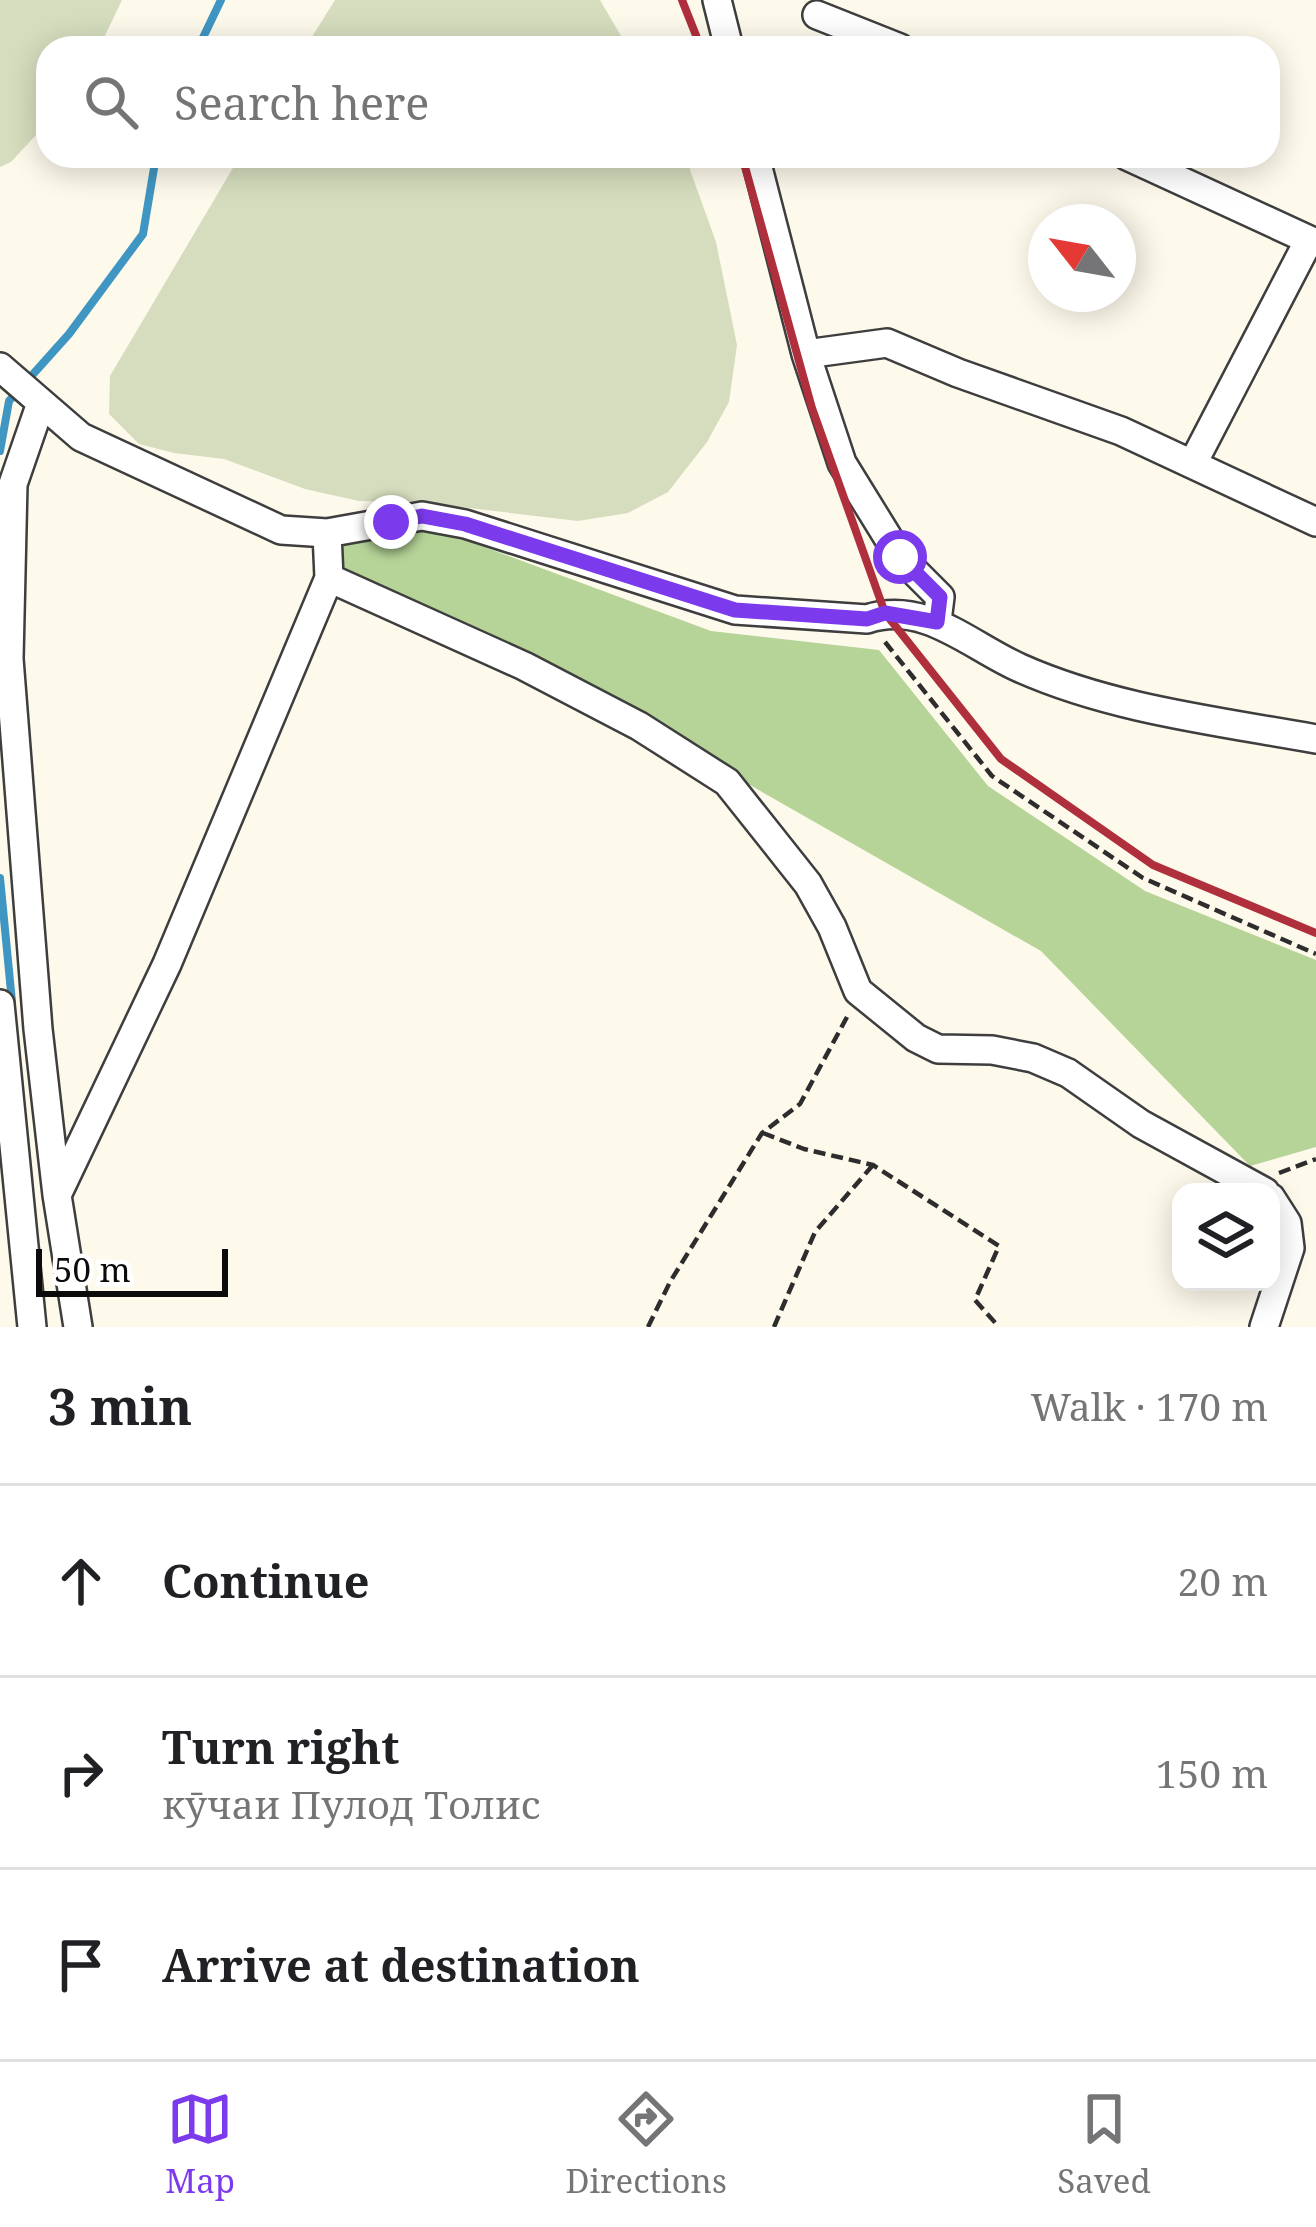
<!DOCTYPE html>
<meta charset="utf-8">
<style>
body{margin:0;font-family:"Noto Serif",serif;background:#f6f6f6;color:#202124}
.controls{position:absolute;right:36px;bottom:36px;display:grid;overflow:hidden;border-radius:24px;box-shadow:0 6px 30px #0003}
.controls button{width:108px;height:108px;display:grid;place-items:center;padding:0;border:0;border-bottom:3px solid #e0e0e0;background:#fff;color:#202124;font:60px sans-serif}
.compass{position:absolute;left:1028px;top:204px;width:108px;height:108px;border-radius:50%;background:#fff;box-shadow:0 6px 30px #0003;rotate:301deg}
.scale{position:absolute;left:36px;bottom:30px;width:192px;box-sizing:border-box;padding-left:12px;border:6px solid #0b0b0b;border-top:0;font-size:33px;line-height:42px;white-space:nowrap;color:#0b0b0b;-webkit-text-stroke:9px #fff;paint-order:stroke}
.stop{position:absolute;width:36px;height:36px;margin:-27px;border:9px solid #7c3aed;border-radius:50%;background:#fff}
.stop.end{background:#7c3aed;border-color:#fff;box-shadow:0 3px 12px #0008}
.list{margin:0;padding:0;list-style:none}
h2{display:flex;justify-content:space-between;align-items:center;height:156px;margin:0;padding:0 48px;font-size:51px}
h2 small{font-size:39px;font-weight:400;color:#757577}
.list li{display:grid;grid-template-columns:78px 1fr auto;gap:36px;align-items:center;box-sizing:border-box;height:192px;padding:0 48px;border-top:3px solid #e0e0e0}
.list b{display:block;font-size:45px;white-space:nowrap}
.list p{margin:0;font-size:39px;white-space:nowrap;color:#757577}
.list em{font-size:39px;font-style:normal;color:#757577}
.icon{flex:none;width:66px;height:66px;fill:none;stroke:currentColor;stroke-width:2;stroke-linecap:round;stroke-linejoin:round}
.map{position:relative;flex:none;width:1316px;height:1327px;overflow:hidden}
.search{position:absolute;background:#fff;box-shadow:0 6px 30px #0003;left:36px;right:36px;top:36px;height:132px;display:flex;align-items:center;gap:30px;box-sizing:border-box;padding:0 42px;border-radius:36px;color:#757577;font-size:45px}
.sheet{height:732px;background:#fff}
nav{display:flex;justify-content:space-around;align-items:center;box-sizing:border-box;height:168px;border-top:3px solid #e0e0e0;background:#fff;font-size:33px;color:#757577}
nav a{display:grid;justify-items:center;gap:6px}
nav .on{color:#7c3aed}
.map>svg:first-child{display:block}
.forest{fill:#b6d498}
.cemetery{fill:#d5ddbe}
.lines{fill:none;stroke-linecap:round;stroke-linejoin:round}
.stream{stroke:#4096c2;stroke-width:8}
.minor-casing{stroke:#3e3e3e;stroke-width:32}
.path{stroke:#2d2d2d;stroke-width:4.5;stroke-dasharray:12 6;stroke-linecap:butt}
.minor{stroke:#fff;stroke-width:27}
.rail{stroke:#af2f3c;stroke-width:8}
.route{stroke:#7c3aed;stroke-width:15}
</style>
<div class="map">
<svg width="1316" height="1327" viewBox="0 0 1316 1327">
<rect width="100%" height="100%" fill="#fdf9eb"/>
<path class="forest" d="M425,525L711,631L879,650L988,786L1145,891L1316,960V1147L1250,1166L1041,951L734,776L339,572L338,542Z"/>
<path class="cemetery" d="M0,0H122L99,48H48V122L11,162L0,167Z
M335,0H600L628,48H305Z
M240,156H685L716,242L737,345L729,402L707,442L668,492L628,513L578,521L419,502L359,501L305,489L224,459L174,453L139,444L109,414L110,376Z"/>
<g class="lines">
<path class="stream" d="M198,48L221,0
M0,451L9,401L69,334L143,234L156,156
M0,878L12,1002"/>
<g class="minor-casing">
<path id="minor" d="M717,0L729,48
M817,15L900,48
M755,156L806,354L842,463L900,557L940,597L937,621
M1127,156L1316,243
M806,354L887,343L958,373L1121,431L1316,522
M0,367L81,437L281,530L327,533L422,516L465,524L735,610L867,619C925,600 970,646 1020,668C1112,709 1217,721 1316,739
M41,403L13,484L9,659L38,1029L57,1195L78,1327
M1193,463L1309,240
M329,578L524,666L639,726L727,782L808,884L832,927L858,991L916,1038L938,1049L992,1050L1033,1058L1068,1073L1141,1124L1265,1192
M0,1004L32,1327
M57,1195L167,964L329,578L327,533
M1264,1327L1290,1248L1287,1223L1271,1198"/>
</g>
<path class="path" d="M885,642L992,776L1143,878L1316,954
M763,1133L804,1149L873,1165L999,1246L975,1300L999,1327
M1279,1173L1316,1159
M648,1327L670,1282L762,1133L800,1104L847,1017
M774,1327L815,1232L873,1165"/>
<use href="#minor" class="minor"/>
<path class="rail" d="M682,0L701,48
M742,156L812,408L885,613L1001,759L1153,865L1316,933"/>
</g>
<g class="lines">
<path class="route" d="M391,522L422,516L465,524L735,610L867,619L885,613L937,622L940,597L900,557"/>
</g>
</svg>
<div class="controls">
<button><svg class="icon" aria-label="layers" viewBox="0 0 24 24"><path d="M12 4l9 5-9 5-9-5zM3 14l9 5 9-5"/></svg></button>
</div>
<svg class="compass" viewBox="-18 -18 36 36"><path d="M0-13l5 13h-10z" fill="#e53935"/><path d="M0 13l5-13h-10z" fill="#757577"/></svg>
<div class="scale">50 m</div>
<div class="stop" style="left:900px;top:557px"></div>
<div class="stop end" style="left:391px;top:522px"></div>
<div class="search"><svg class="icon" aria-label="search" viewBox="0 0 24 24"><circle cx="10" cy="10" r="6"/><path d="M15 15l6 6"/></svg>Search here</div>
</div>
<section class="sheet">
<h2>3 min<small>Walk · 170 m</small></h2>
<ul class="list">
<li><svg class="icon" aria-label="ahead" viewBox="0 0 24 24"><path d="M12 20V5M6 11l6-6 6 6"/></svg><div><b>Continue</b></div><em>20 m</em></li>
<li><svg class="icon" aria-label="right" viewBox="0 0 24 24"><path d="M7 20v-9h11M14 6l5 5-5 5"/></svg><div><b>Turn right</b><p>кӯчаи Пулод Толис</p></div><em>150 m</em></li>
<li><svg class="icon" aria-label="arrive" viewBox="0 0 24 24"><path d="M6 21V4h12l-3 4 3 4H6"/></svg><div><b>Arrive at destination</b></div></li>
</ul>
</section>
<nav>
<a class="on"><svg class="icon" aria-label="map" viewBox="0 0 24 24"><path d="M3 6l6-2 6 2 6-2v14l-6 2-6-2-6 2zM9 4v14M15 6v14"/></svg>Map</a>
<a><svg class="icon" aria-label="directions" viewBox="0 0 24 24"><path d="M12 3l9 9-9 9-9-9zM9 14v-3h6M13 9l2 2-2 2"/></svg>Directions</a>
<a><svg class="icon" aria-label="saved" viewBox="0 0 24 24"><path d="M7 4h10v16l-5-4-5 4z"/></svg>Saved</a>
</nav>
